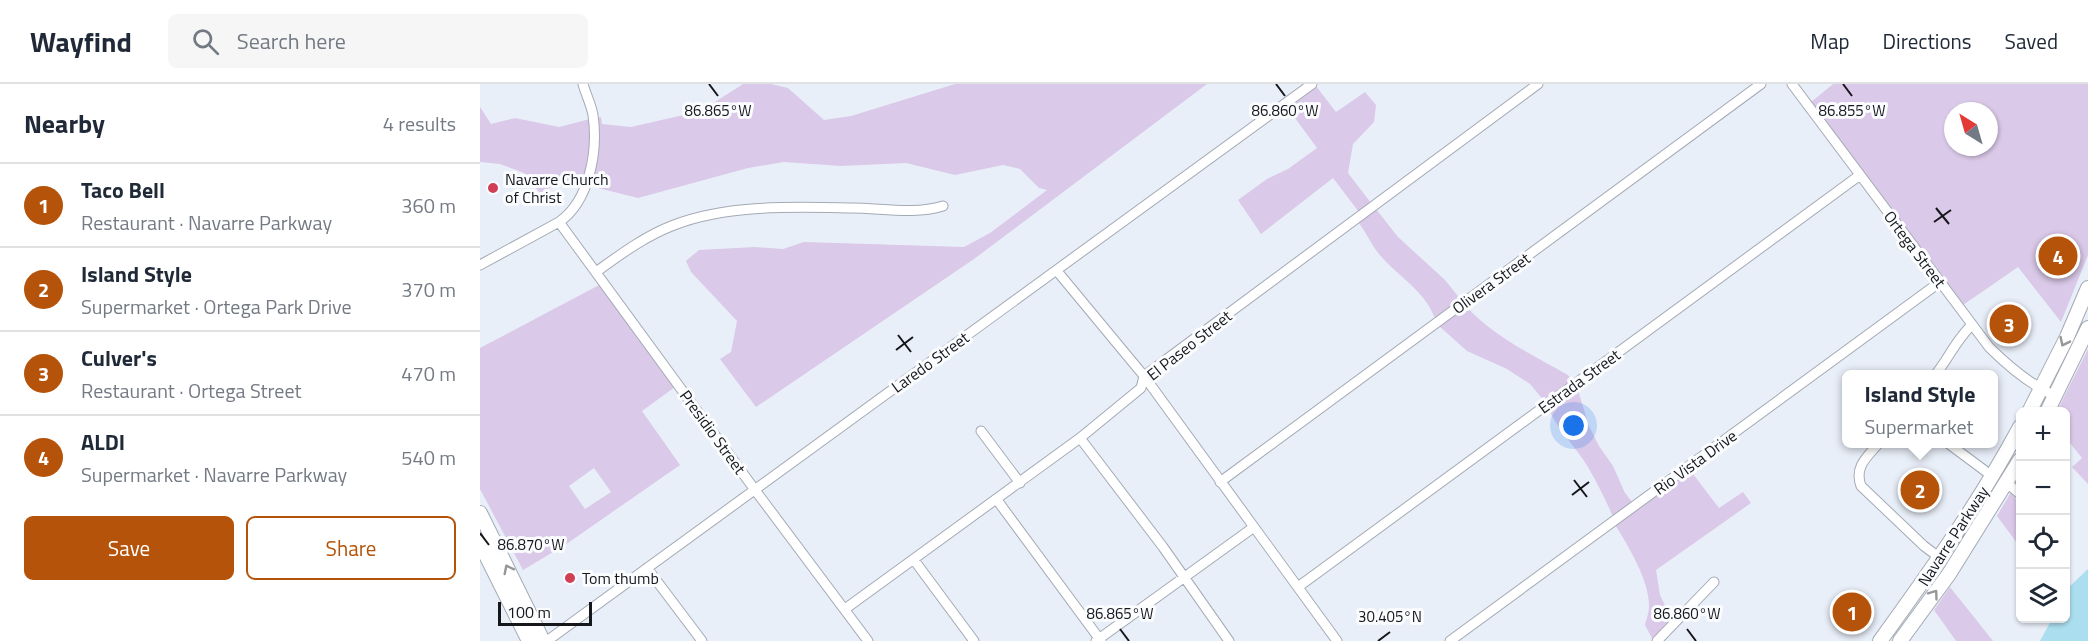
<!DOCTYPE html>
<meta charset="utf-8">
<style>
body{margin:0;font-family:"Titillium Web",sans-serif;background:#f6f6f7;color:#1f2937}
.controls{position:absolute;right:18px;bottom:18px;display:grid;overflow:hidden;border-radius:9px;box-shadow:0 2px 4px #0004}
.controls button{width:54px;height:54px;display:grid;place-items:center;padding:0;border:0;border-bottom:2px solid #e0e1e3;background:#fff;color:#1f2937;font:30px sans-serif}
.compass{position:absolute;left:1464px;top:18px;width:54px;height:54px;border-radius:50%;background:#fff;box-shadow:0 2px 4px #0004;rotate:323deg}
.scale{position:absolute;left:18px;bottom:15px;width:94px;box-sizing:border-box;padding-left:6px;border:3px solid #16171b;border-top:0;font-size:16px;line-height:21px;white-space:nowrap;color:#16171b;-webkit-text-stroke:4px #fbfcfe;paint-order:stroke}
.you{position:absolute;left:1094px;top:342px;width:21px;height:21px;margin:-15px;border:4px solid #fff;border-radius:50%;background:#1a73e8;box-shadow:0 0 0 9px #1a73e833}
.badge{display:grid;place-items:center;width:39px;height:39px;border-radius:50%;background:#b45309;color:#fff;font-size:20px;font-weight:700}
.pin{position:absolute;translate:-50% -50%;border:3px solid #fff;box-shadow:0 2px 6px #0006}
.popup{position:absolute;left:1362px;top:286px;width:156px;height:78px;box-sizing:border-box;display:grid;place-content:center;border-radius:9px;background:#fff;filter:drop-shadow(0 2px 4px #0005);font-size:20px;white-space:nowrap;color:#747a83}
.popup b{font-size:22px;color:#1f2937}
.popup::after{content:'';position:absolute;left:50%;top:100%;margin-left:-12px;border:12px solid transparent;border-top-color:#fff}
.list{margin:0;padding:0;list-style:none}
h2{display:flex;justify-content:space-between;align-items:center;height:78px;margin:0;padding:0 24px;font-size:26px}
h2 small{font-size:20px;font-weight:400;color:#747a83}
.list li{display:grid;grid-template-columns:39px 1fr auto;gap:18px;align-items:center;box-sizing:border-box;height:84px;padding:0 24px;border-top:2px solid #e0e1e3}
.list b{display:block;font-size:22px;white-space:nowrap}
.list p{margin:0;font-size:20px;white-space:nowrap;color:#747a83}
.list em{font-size:20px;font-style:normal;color:#747a83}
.actions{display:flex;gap:12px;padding:18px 24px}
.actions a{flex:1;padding:14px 0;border:2px solid #b45309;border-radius:9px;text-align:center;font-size:21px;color:#b45309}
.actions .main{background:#b45309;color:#fff}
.icon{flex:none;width:33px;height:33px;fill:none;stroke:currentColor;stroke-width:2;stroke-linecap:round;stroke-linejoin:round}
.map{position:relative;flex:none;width:1608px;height:557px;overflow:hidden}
header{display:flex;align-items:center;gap:36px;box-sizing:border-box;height:84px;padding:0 30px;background:#fff;border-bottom:2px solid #e0e1e3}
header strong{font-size:28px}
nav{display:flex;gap:33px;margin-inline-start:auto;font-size:21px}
.search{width:420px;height:54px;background:#f6f6f7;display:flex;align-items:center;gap:15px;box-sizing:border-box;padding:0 21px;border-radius:9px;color:#747a83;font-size:22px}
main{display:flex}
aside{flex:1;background:#fff}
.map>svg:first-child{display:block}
.green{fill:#dac9e8;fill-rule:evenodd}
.water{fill:#abdeee}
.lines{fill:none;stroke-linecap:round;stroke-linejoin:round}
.minor-casing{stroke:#a4aab4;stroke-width:11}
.highway-casing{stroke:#a4aab4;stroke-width:16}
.minor{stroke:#fff;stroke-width:9}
.highway{stroke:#fff;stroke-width:14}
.oneway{stroke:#969798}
.ticks{fill:none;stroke:#16171b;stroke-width:2}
.poi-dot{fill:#d03f53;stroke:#fbfcfe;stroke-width:2}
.labels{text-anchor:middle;stroke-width:6;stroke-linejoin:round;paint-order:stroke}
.poi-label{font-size:16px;fill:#16171b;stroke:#fbfcfe;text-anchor:start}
.street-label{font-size:16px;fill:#16171b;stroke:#fbfcfe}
.ticks-label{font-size:15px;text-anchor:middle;fill:#16171b;stroke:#fbfcfe;stroke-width:6;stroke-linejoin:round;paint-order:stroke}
</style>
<header>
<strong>Wayfind</strong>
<div class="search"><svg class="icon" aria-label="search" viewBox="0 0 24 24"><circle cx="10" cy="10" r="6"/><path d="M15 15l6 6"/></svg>Search here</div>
<nav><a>Map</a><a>Directions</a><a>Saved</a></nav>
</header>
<main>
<aside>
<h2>Nearby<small>4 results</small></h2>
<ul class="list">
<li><span class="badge">1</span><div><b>Taco Bell</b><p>Restaurant · Navarre Parkway</p></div><em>360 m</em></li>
<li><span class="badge">2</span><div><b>Island Style</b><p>Supermarket · Ortega Park Drive</p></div><em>370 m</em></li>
<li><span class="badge">3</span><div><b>Culver's</b><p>Restaurant · Ortega Street</p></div><em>470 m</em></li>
<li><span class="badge">4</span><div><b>ALDI</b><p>Supermarket · Navarre Parkway</p></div><em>540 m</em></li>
</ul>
<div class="actions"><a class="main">Save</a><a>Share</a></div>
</aside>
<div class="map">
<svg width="1608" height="557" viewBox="0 0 1608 557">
<rect width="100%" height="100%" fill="#e9eff9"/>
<path class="green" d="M263,0H291L308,4L344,36L371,32L475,0H727L494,175L276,323L240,275L251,268L257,237L211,188L206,177L219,166L275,163L303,165L324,158L484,163L510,149L567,106L559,104L540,85L523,81L475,91L426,79L361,82L304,78L268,84L158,114L110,102L117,34L121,33L122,40L151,43L221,27Z
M1353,0H1608V171L1581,238L1538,183L1483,221L1330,19ZM1473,27H1509V63H1473Z
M836,2L856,28L885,8L896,21L894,38L873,60L868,89L891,119L879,128L853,94L781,150L758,116L787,95L808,85L837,64L807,23Z
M0,23L11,40L35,34L79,43L110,35V56L103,101L82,98L60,109L44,89L20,80L0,78Z
M896,125L918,153L965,196L981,216L955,235C946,207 917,192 899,170C891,160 886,148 878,138Z
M121,200L195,303L162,327L200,381L85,461L43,486L0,405V264ZM114,384L131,408L105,425L89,402Z
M986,222C1012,252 1053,271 1088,291L1093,297L1065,318L1050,300L1027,285L987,267L959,242Z
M1608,265V400L1592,383L1602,374L1586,354V328L1577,327Z
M1097,303L1109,342L1119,362L1133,382L1145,409L1153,419L1133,433C1126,416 1117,399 1108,383C1095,362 1078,346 1068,324Z
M1210,386L1239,424L1263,408L1271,419L1176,486L1180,511L1192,536L1173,556L1165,541C1166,536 1169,529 1169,523C1170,498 1148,461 1135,441Z
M1531,408L1540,421V463L1517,432Z
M1470,503L1513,557H1476L1454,526Z"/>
<path class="water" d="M1608,485V557H1560L1572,535L1586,534V506Z"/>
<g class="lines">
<g class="minor-casing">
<path id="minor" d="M1312,0L1509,263C1529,283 1549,300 1575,312
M79,138L275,406L388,557
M0,181L79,138C110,117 118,66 113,31C111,20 106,11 103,0
M577,187L664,292L857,557
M116,188C141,170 165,152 194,141C247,120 315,123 372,124C401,124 434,131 463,122
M1456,290C1468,275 1478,253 1492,241
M501,347L540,399
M600,354L683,463L749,557
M1398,360C1387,373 1374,383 1381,402L1444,462L1460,474
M1469,360L1512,392
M740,398L1281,0
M1527,399L1540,410
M517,416L621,557
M434,476L494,557
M167,484L222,557
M818,503L1380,91
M365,525L600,354L661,304L664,292L1058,0
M67,557L832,0
M616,557L774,443
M970,557L1460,198
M1177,557L1234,498"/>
</g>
<g class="highway-casing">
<path id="highway" d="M1549,328L1587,253L1608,204
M1567,328L1608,244
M0,429L63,557
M0,459L49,557
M1400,557C1450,488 1499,419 1540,343
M1420,557L1469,490L1540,376"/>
</g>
<use href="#minor" class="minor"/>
<use href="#highway" class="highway"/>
</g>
<defs><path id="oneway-chevron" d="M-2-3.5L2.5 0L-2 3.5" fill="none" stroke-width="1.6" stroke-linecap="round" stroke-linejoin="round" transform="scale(1.5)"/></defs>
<g class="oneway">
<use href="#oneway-chevron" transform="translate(1584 258) rotate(116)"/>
<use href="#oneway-chevron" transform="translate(28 485) rotate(-117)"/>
<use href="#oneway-chevron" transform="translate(1454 510) rotate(-54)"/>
</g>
<path class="ticks" d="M229,0L238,12M796,0L805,12M1363,0L1372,12M1456,124L1469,140M1454,138L1471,126M418,251L431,268M416,266L433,253M1094,396L1107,413M1092,411L1109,398M0,449L9,461M640,545L649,557M1207,545L1216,557M898,557L910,548"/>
<g class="poi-dot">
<circle cx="13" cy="104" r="6"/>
<circle cx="90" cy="494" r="6"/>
</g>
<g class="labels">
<g class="poi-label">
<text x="25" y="101">Navarre Church<tspan x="25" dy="18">of Christ</tspan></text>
<text x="102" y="500">Tom thumb</text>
</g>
<g class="street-label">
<text transform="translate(1435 165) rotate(53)" y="6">Ortega Street</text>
<text transform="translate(1011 199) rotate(-36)" y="6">Olivera Street</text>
<text transform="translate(709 261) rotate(-38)" y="6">El Paseo Street</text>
<text transform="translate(450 278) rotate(-36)" y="6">Laredo Street</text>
<text transform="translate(1099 297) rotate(-36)" y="6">Estrada Street</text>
<text transform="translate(233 348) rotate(54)" y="6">Presidio Street</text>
<text transform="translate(1215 378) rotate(-36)" y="6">Rio Vista Drive</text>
<text transform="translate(1473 452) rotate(-57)" y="6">Navarre Parkway</text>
</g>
</g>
<g class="ticks-label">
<text x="238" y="32">86.865°W</text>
<text x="805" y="32">86.860°W</text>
<text x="1372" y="32">86.855°W</text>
<text x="51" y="466">86.870°W</text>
<text x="640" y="535">86.865°W</text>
<text x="1207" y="535">86.860°W</text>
<text x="910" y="538">30.405°N</text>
</g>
</svg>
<div class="controls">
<button>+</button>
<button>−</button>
<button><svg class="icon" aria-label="locate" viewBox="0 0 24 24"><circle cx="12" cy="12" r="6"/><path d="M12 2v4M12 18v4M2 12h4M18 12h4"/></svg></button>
<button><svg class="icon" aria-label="layers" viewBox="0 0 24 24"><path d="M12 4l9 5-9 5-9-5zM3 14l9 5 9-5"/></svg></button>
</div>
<svg class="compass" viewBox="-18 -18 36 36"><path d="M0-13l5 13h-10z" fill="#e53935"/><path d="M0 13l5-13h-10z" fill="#747a83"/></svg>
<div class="scale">100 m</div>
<div class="you"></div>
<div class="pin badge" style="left:1372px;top:528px">1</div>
<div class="pin badge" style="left:1440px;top:406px">2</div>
<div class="popup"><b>Island Style</b>Supermarket</div>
<div class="pin badge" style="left:1529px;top:240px">3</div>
<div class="pin badge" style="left:1578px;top:172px">4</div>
</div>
</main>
